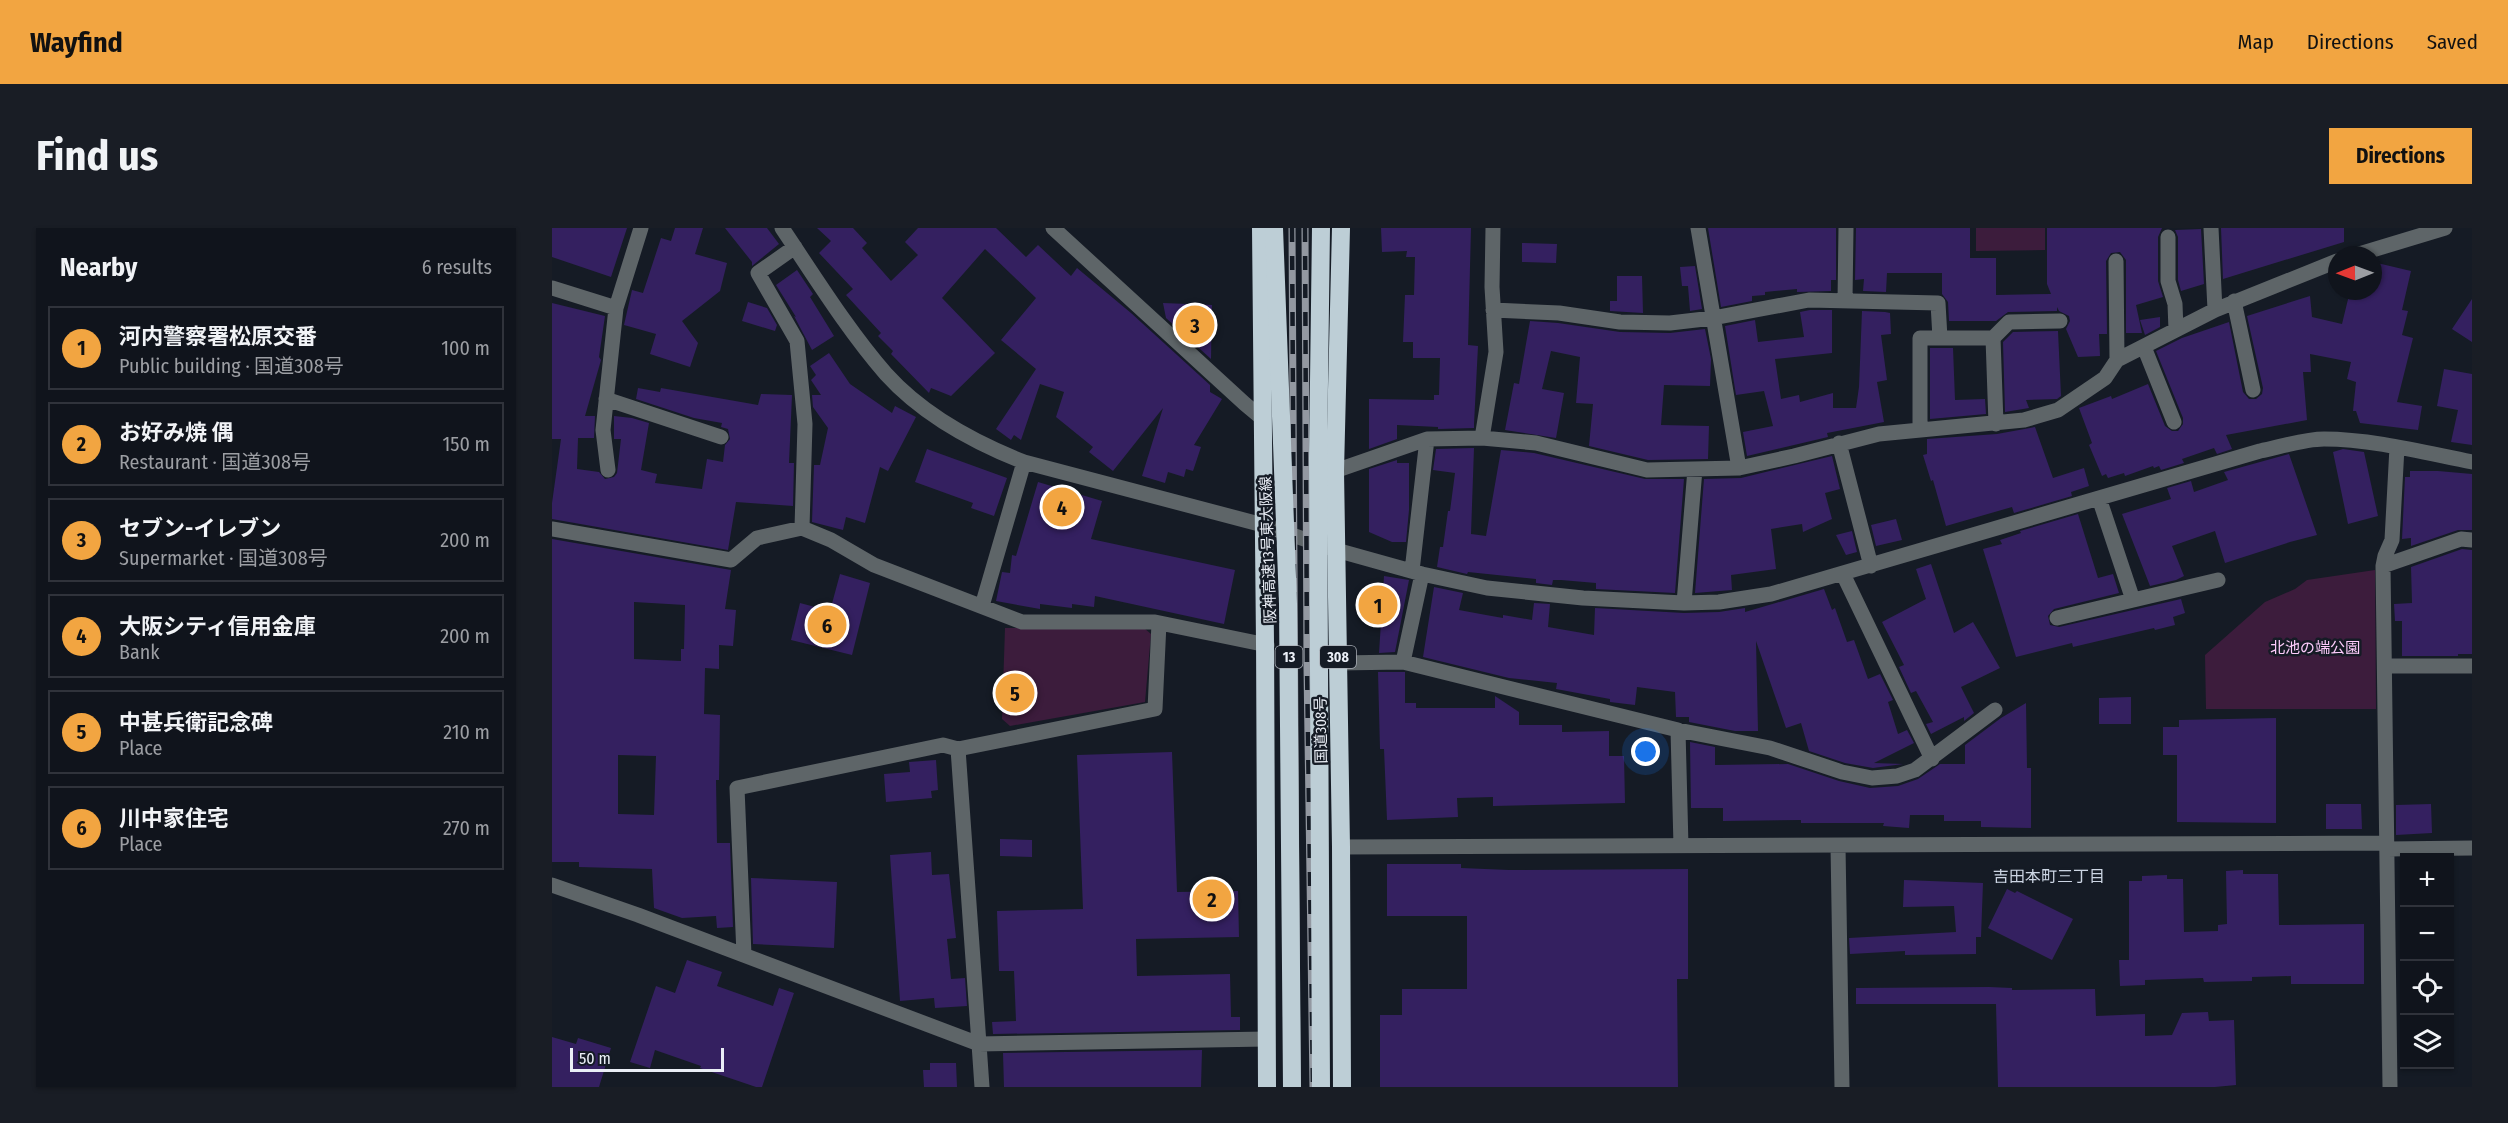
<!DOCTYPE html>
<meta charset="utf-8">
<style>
body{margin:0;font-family:"Fira Sans Condensed","Noto Sans JP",sans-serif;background:#191d25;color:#f1f3f6}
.controls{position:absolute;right:18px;bottom:18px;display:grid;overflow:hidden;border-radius:0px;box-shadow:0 2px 4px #0004}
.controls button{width:54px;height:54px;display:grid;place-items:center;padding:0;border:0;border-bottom:2px solid #30333b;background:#10141c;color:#f1f3f6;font:30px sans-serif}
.compass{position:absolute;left:1776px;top:18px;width:54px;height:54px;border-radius:50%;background:#10141c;box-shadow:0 2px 4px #0004;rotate:269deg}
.scale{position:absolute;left:18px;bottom:15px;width:154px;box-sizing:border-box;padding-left:6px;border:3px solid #eaeef6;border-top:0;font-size:16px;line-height:21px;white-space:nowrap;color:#eaeef6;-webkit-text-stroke:4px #151b25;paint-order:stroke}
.you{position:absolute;left:1094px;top:524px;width:21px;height:21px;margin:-15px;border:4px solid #fff;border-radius:50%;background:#1a73e8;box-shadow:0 0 0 9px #1a73e833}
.badge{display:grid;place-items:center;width:39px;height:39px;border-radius:50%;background:#f2a541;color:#111;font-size:20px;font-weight:700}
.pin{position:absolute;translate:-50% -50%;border:3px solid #fff;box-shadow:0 2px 6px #0006}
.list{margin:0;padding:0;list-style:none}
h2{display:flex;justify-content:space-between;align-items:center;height:78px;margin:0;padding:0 24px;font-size:26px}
h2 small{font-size:20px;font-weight:400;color:#9c9ea3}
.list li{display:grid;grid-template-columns:39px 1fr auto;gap:18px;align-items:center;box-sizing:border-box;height:84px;margin:0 12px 12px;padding:0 12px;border:2px solid #30333b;border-radius:0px}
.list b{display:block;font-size:22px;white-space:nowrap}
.list p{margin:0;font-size:20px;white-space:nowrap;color:#9c9ea3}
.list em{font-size:20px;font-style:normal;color:#9c9ea3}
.icon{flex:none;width:33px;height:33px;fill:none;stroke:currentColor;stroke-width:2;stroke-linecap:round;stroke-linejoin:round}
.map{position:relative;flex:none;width:1920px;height:859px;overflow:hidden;border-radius:0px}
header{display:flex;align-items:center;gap:36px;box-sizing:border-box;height:84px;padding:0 30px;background:#f2a541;color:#111}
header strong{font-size:28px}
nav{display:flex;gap:33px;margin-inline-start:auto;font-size:21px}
.intro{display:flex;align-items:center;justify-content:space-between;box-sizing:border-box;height:144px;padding:0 36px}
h1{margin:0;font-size:42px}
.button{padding:15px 27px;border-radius:0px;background:#f2a541;color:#111;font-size:21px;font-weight:700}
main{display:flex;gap:36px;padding:0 36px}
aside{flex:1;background:#10141c;border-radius:0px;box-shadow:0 2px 4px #0004}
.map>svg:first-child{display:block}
.green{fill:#3c1c3c}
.building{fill:#342060;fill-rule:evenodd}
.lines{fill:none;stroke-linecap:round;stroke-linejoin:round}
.minor{stroke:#5e6568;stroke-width:15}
.highway{stroke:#bdced6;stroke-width:18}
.rail-casing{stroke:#9398a1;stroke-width:7}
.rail{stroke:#151b25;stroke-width:4.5;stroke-dasharray:14;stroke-linecap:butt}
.highway-bridge{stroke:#bdced6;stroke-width:18}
.labels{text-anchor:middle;stroke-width:5;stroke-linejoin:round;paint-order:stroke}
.shield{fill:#151b25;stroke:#aaafb7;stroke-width:1.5}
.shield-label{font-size:14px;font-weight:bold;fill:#eaeef6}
.street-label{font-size:15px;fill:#eaeef6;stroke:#151b25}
.park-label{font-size:15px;fill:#feccfc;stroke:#151b25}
.neighbourhood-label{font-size:16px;fill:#ccd5e3;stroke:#151b25}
</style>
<header>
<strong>Wayfind</strong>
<nav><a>Map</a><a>Directions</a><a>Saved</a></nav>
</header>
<div class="intro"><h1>Find us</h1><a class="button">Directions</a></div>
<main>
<aside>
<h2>Nearby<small>6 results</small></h2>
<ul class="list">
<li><span class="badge">1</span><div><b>河内警察署松原交番</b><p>Public building · 国道308号</p></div><em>100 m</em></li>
<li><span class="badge">2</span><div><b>お好み焼 偶</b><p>Restaurant · 国道308号</p></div><em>150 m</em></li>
<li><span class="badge">3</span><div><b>セブン-イレブン</b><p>Supermarket · 国道308号</p></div><em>200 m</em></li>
<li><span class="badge">4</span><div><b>大阪シティ信用金庫</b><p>Bank</p></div><em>200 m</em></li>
<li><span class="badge">5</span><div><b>中甚兵衛記念碑</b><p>Place</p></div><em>210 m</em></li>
<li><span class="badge">6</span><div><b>川中家住宅</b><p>Place</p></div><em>270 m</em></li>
</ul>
</aside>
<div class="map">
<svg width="1920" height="859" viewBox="0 0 1920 859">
<rect width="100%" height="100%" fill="#151b25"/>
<path class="green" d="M1424,0H1493V22L1424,23Z
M1823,342L1824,481H1654L1653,427L1713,374L1743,361L1755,352Z
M453,400H592L599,406L593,474L458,498L450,491Z"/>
<path class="building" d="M0,0H75L59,49L0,29Z
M123,0H151L143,26L175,35L168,63L130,93L146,115L138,139L98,126L104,106L72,97L80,62L91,65L109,10L119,13Z
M173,0H215L227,16L200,38V34Z
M265,0H301L315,15L310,20L339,53L366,27L353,14L366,0H444L474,29L486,17L519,48L525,40L579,85L658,157V164L670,171L642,217L649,219L641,243L634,241L632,249L616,244L613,255L590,248L611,180L561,243L537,224L541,219L504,189L512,164L488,156L469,212L462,207L459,212L444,201L484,141L449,112L484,70L433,21L390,70L443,125L399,168L379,160L377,165L339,126L341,123L326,108L329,105L294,67L301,61L267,25L279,13Z
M829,0H919L916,117L926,118L922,196V200L886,201V199L845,197V211L817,221V171L882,172V167H887L888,130H861V114H851L853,67H862L863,29H854L855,23L830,24Z
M1156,0H1284V52H1279V63L1245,64V61L1213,64V67L1200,68V73L1169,79Z
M1304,0H1418V30H1444V67L1499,66L1495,56V0H1610L1606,9V53L1611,69L1584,77L1590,105H1574V32L1568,24L1559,25L1554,33L1555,106H1547L1548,128L1526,129L1514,101L1518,93L1517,88L1507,83L1505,79V83L1456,84L1444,93H1397L1396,74L1390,66V45H1335L1334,64L1311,63L1312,51L1303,52Z
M1669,0H1792V14L1671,51Z
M1649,1L1652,56L1629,63L1626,52V9L1623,2Z
M970,15L1005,16L1004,35L970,34Z
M1821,34L1859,43L1850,82L1856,83L1850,107L1861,110L1845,174L1870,178L1866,202L1808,195L1804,183H1801L1804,154L1795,151L1799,134L1758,126L1759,144H1751L1755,192L1674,207L1680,221L1665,226L1662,220L1630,231L1632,235L1609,242L1607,238L1602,240L1601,238L1573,248L1572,245L1556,250L1554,246L1550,248L1537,217L1540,215L1527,180L1559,168L1560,171L1596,156L1613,198L1620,203H1626L1631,196V190L1604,123L1630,110L1677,94L1691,164L1697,171H1704L1710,166L1711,160L1695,88L1758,68L1760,89L1790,96L1798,63H1821Z
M1143,38L1150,81L1138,83L1136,58H1130L1128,39Z
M245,42L261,66L258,69L282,108L260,122L242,88L244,89L224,57Z
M1065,48H1090L1091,85L1058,83V73H1065Z
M1920,71V114L1900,101Z
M196,74L215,80L225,97L223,103L190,93Z
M0,75L53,88L47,129L49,132L33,188H43L42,210H26L25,241L47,244L53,251L62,249L65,245L69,211H62V188L80,190L97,195L89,242L105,246L103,255L150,261L155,231L171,234L173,217L178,211L176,201L169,199L170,195L142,190L84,171L86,160L108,164L109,160L206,177L209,166L240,167L237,235H242L241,278L184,274L176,322L0,291V275L9,211H0Z
M611,75L660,77L659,131L614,90Z
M1258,82H1280V125L1223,131L1229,171L1247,167L1248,174L1281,165V180H1304L1307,159L1310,83L1333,84L1338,85L1339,106L1329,107L1335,152L1325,154L1332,194L1275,205L1276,209L1195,228L1191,204L1221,198L1212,163L1184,167L1173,98L1203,92L1206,114L1252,109L1248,84Z
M1608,89V99L1593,107L1588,92Z
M978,93L1006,95L1068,104L1118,105L1153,101L1159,131L1158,158L1112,157L1109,197L1157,198L1156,231L1096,232L1037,218L1041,176L1024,175L1028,129L999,123L990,161L1012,165L1004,210L953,202L962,155L967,156Z
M1506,103L1509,168L1505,171L1474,172L1477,180L1453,184L1451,114L1461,104Z
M1378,120H1401L1403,172L1433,171L1434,186L1378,191Z
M277,125L298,156L340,185L343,178L364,189L336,243L328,239L313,295L294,289L291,302L260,294L262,237H268L276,200L261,179L260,167H269L259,152L264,147L258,138Z
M1892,141L1920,146V217L1899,214L1906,182L1885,178Z
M1483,199L1501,250L1532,240L1537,258L1519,264L1520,268L1462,285L1460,279L1394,298L1381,252L1379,253L1371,227L1375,226V211L1445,206Z
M922,220L919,306L934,308L949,222L982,225L1093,251H1132L1123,365L1044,361V355L1009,352H1001L1000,357L984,355V351L916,344L915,346L885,339L888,319H891L896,283H898L903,245L881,242L884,221Z
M375,221L455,250L442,288L419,280L421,275L363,254Z
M1791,221L1812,224L1826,288L1796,296L1781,224Z
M1737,226L1765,307L1738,314L1673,335L1663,303L1620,318L1632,348L1624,352L1598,358L1570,286L1619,271L1615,260L1639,253L1642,264L1676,252L1672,244Z
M1280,228L1288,261L1273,265L1280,291L1251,304L1250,296L1219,301L1224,341L1179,347L1180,362L1143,365L1152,251L1189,250Z
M845,232V235H857V282L854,314H840L817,304V241Z
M1858,243H1886L1920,246V302H1906L1859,318V310L1850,311L1853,249H1858Z
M486,254L550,273L539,311L683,342L672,396L543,368L542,379L520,376V380L488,376V381L444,373L450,344L458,345L460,327L464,328Z
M1526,286L1546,350L1561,346L1567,365L1502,381L1496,388L1498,397L1507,399L1629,371L1633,385L1621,389L1623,397L1603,402L1602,400L1521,419L1520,415L1464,429L1431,321L1450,316L1448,312L1469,305L1468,303Z
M1344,291L1350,312L1324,318L1319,297Z
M1300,303L1305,324L1294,327L1284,307Z
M0,311L179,342L173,381L184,382L181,418L167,417V441L153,440L152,486L168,487L167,552H164L165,615H178L181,699L165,700L164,688L130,690L102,680L100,641L27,639V634H0ZM82,374L133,377L132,421H129V433L82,431ZM66,527L104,528L102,587L66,586Z
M1910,321L1920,322V426H1906V428H1850V393H1843L1842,376L1860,375L1859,339Z
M1379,336L1402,405L1421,394L1448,440L1409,459L1422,485L1412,493V489L1379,506L1374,496L1381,494L1364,463L1359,465L1347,439L1352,437L1330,394L1374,371L1364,341Z
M288,346L318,355L300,427L239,412L248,375L278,383Z
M832,348L857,352L843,424L827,425Z
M882,359L911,365L907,382L934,387L951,390V387L980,392L982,375L998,376L996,399L1042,407L1043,380L1132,385L1167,384L1193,380V384L1272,361L1280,382L1283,380L1295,414L1302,412L1316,451L1328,446L1341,472L1336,474L1346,506L1355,502L1362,515L1322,535L1351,536L1321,540L1293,535L1257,523L1249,495L1234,500L1204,413L1206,503H1183L1137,494V489H1124L1123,464L1085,459L1083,477L1058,474V471L1004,461L1005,455L957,450L871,429Z
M826,444H853V475H864V480H943V468L967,484V497H1010V504L1057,503V528H1072L1073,575L941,578V569L905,570L906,589L835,592L832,521H828Z
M1579,469V496H1547V470Z
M1474,475L1475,540H1479V600L1429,599V593H1392V587H1358L1357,600L1331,598L1332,595H1249V592L1171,593V580H1139L1138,514L1163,519V537L1236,536L1287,553L1318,560L1346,558L1366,551L1388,536H1413V517L1449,490Z
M1724,490V595L1625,594V527H1611V499H1627V492Z
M620,524L625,664L686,663L687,709L584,711L585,748L678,746L679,789H688V802L441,806L440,794L464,793L462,743H447L445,683L531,681L525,527Z
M384,532L386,562L379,563L380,570L334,574L332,546L358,544L357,534Z
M1774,576H1809L1810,601H1774Z
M1879,576L1880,605L1844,607V577Z
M448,611L480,612V629L448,628Z
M379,624L380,647L397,646L404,710L395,711L399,751L413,750L415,778L383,780L382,770L348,773L338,627Z
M835,636H909V640L957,642L1136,641V751H1125L1126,859H828V787H850V761H915V688H835Z
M1691,642V646H1726L1727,697L1812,696V756H1739V748L1700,749V753L1652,754L1651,750L1593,752V757L1568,758L1567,732H1577V653H1590V648L1615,647V651H1631L1632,704L1666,703V697L1675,696L1674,643Z
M199,650L285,654L282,720L201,716Z
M1352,652L1431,655L1429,709H1424V726L1353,727V723L1298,726L1297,710L1404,704L1402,678L1351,679Z
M1455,661L1463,665L1465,663L1521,691L1500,732L1436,700Z
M135,732L170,744L165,758L221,778L227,760L242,765L210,859H204L148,840L149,838L103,822L98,840L78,834L104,758L123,765Z
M1437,759L1460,760V762L1543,761L1544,788L1593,786V808L1620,807L1630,785L1656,784L1657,793L1682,792L1684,857L1663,859H1446L1444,776H1304V760Z
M0,809L24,816L26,810L59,820L47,859H0Z
M650,822L649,859H452L451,825Z
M378,835H404L405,859H372L371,842H378Z"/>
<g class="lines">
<path class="minor" d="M230,0C263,49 295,101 334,146C371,187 421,214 472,234L711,297L784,322L870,346L935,360L1031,370L1132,375L1167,374L1219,366L1708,223C1728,219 1752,211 1772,211C1820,211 1874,225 1920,234
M501,0L693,176L711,191
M1146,0L1187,240
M1659,0L1663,82
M1616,9V53L1623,76L1624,102
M243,19L206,45L245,113L253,196L250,300
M1804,27L1893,0
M1564,33L1565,132
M0,60L64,80L89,0
M1293,73L1294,0
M1682,73L1701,162
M941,82L1007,85L1068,94L1118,95L1161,90L1257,72L1386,75L1388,110H1368V202
M1388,110H1441
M1592,119L1622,194
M54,171L169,209
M1444,196L1441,110L1457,94L1508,93
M930,210L944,124L940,59L941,0
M1287,215L1319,338
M56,242L51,202L64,80
M783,243L875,211L930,210L984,215L1095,242L1187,240L1242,228L1327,206L1472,192L1506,182L1553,150L1565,132L1663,82L1785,33
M1547,270L1581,372
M0,301L179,332L205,310L250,300L279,312L322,337L470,394H603L715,417
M1831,338L1909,311L1920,312
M860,343L875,211
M1291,346L1380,531
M1132,375L1143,241
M430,378L472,234
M1505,390L1666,352
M607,395L603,481L406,521L427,816L715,811
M851,434L870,346
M786,435L851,434L1126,502L1218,520L1290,544L1320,550L1345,548L1363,542L1443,482
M1833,438H1920
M1126,502L1129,618
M1286,618L1290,859
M789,619L1835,615
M1835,621L1920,620
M0,657L86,687L427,816L430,859
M192,727L185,560L391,517L406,521
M1838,859L1831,338L1833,328L1840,312L1845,219"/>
<path class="highway" d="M709,0C712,286 715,573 715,859
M789,0L783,243L789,619L790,859"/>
<g class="rail-casing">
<path id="rail" d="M740,0L745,859
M753,0L755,439L761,859"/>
</g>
<use href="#rail" class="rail"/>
<path class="highway-bridge" d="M722,0L736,376L740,859
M769,859L766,231L769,0"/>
</g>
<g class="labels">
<g class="shield">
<rect x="723.5" y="418" width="27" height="22" rx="4.5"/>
<rect x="768" y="418" width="36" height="22" rx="4.5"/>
</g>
<g class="shield-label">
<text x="737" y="434">13</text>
<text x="786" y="434">308</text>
</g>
<g class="street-label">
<text transform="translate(716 322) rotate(-92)" y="5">阪神高速13号東大阪線</text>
<text transform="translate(769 502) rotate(-91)" y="5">国道308号</text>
</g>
<g class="park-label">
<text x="1763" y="425">北池の端公園</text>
</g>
<g class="neighbourhood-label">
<text x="1497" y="654">吉田本町三丁目</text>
</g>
</g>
</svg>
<div class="controls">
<button>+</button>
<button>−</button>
<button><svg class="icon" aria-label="locate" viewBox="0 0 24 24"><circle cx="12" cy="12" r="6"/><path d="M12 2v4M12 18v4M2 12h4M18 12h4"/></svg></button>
<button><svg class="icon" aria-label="layers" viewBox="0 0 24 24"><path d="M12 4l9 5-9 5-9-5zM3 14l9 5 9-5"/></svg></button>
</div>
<svg class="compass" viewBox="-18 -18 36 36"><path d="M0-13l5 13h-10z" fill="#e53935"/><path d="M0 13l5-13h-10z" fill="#9c9ea3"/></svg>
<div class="scale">50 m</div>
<div class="you"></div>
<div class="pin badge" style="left:826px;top:377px">1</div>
<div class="pin badge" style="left:660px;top:671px">2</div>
<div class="pin badge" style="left:643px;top:97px">3</div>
<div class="pin badge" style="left:510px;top:279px">4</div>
<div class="pin badge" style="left:463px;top:465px">5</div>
<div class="pin badge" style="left:275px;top:397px">6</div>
</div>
</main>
